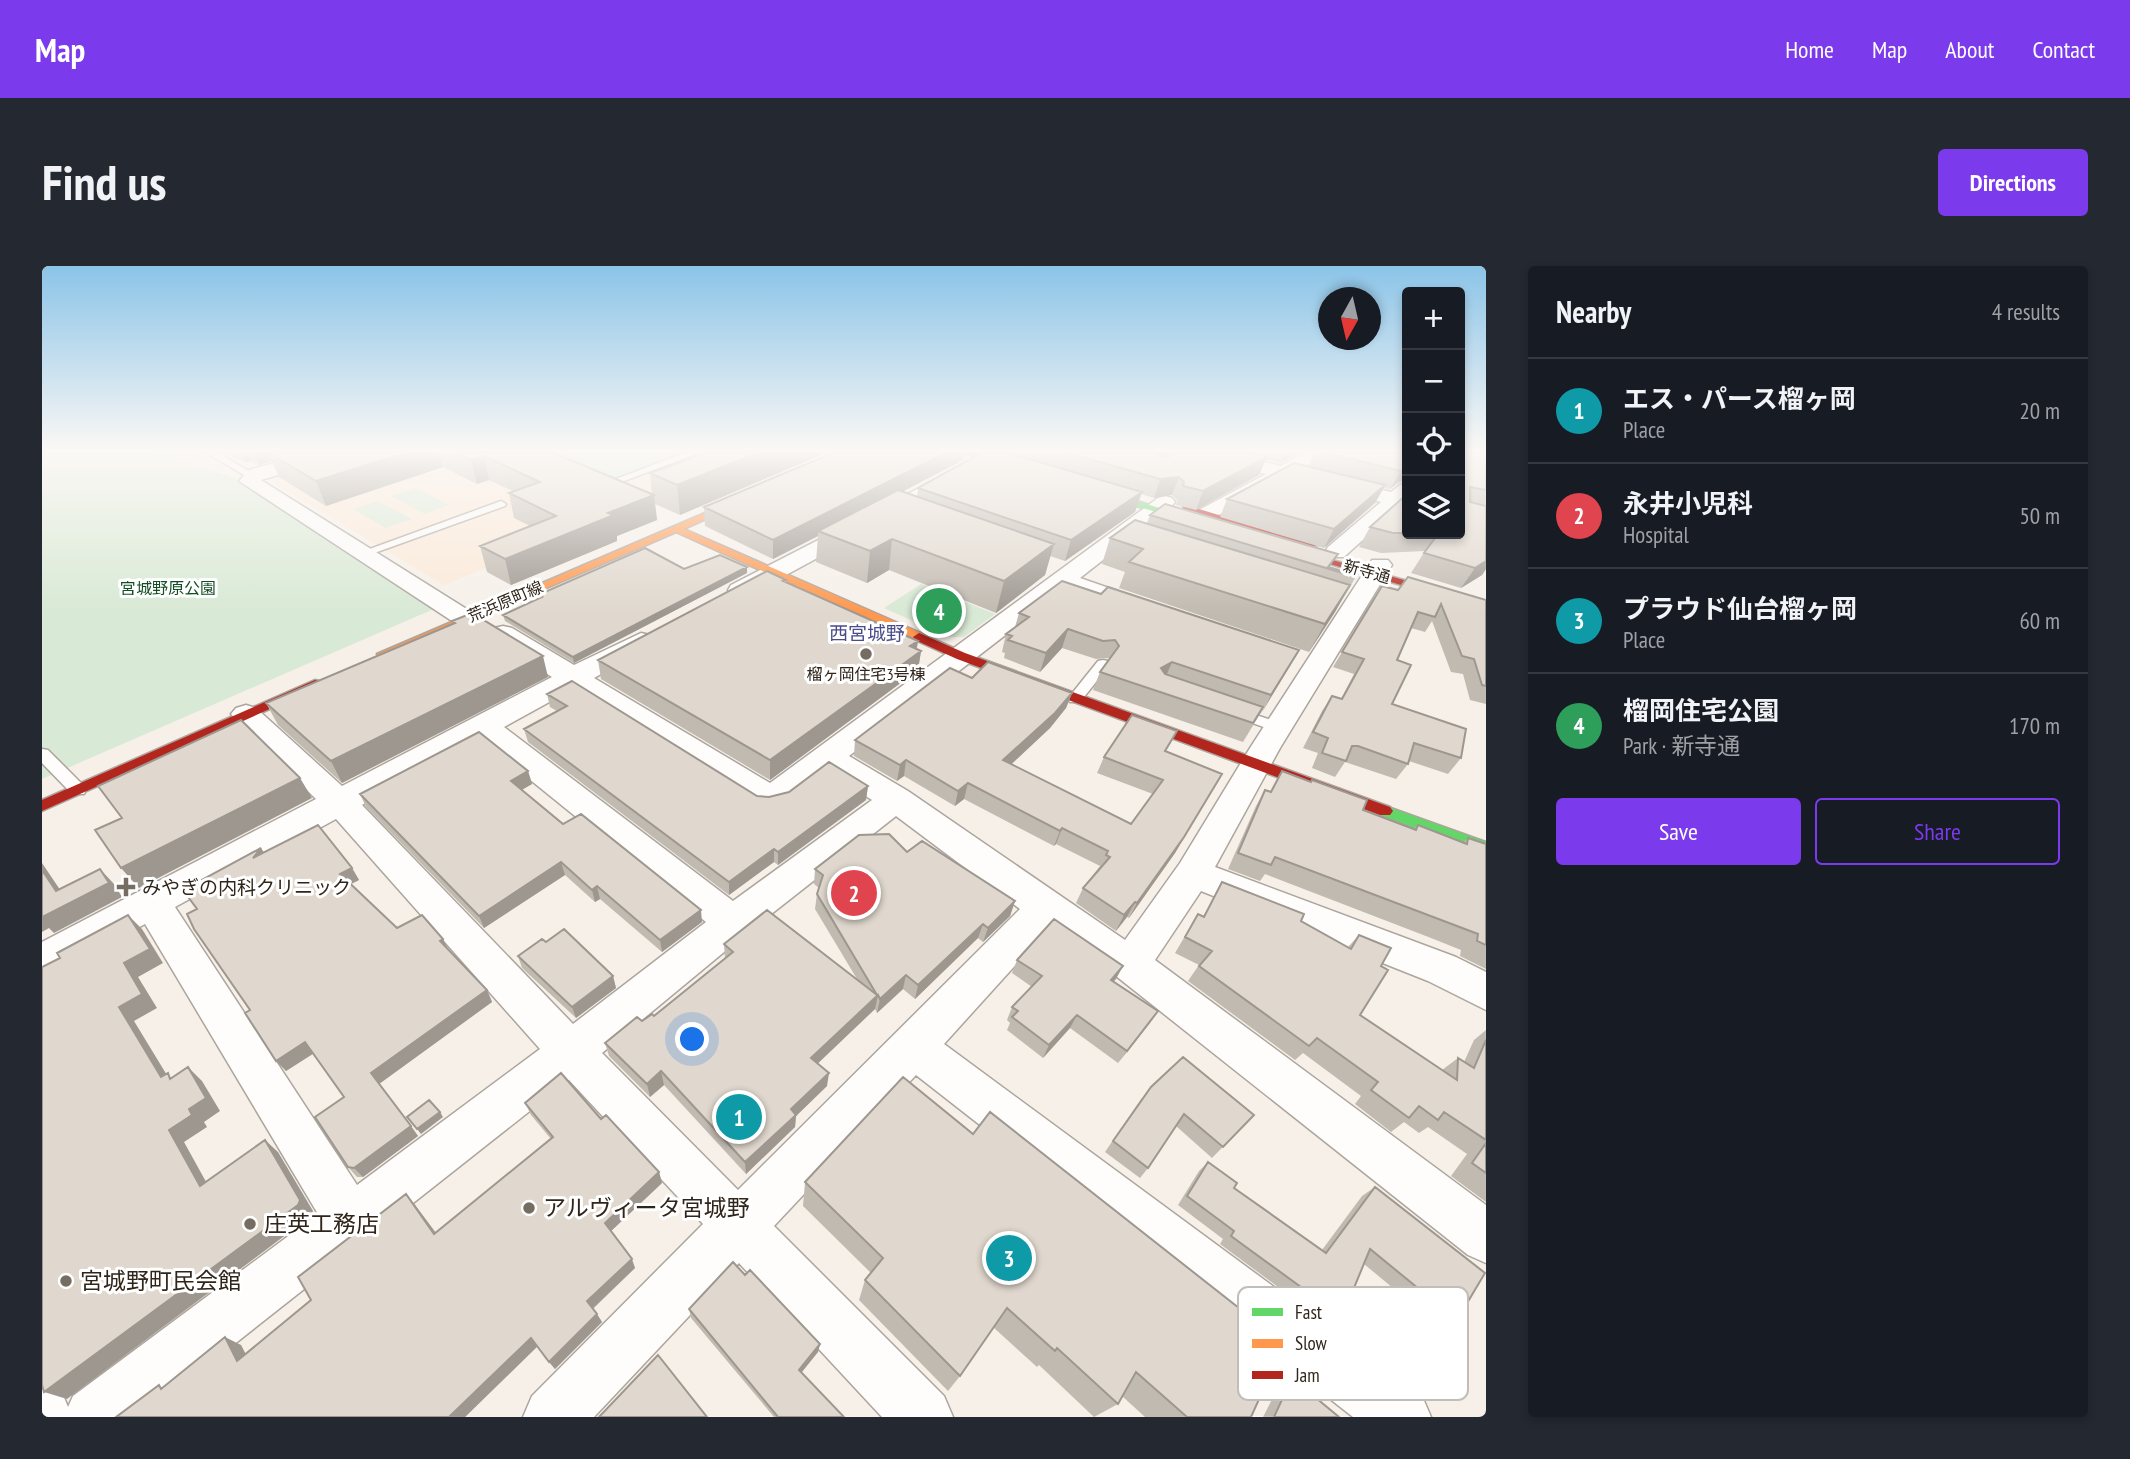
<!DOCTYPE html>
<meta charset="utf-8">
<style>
body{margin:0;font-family:"PT Sans Narrow","Noto Sans JP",sans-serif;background:#242831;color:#f1f3f6}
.controls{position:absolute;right:21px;top:21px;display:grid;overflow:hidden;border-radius:7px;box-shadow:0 4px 10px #0003}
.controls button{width:63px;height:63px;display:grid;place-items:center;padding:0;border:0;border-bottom:2px solid #363941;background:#171b24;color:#f1f3f6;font:35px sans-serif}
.compass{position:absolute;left:1276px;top:21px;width:63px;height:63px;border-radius:50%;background:#171b24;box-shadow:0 4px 10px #0003;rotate:188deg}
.you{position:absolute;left:651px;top:774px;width:24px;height:24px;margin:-18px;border:5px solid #fff;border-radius:50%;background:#1a73e8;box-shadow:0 0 0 10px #1a73e833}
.badge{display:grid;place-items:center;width:46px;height:46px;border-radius:50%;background:#7c3aed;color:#fff;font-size:23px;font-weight:700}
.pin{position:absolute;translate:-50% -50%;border:4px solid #fff;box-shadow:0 2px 7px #0006}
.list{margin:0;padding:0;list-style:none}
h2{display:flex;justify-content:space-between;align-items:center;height:91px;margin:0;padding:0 28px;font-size:30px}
h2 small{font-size:23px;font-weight:400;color:#9ea1a6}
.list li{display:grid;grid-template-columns:46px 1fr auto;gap:21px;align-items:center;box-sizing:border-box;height:105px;padding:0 28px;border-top:2px solid #363941}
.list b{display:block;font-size:26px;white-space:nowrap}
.list p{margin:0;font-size:23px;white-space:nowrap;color:#9ea1a6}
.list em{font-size:23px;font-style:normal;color:#9ea1a6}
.actions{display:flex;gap:14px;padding:21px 28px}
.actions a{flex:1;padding:16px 0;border:2px solid #7c3aed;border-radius:7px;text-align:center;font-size:24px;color:#7c3aed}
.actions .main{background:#7c3aed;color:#fff}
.icon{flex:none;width:38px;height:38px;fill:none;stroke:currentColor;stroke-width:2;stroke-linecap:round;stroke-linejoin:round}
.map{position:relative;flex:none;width:1444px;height:1151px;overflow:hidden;border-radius:7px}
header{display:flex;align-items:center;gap:42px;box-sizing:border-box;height:98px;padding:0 35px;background:#7c3aed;color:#fff}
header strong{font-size:33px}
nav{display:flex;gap:38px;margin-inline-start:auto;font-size:24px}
.intro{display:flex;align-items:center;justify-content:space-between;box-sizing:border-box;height:168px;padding:0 42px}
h1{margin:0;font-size:49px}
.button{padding:18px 32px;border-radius:7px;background:#7c3aed;color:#fff;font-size:24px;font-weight:700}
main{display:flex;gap:42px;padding:0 42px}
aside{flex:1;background:#171b24;border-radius:7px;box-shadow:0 4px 10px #0003}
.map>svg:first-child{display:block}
.built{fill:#fbe9d7}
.green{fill:#d8e9d5}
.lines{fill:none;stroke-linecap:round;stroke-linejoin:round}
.lane-casing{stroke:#aca59d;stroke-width:3}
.street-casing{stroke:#aca59d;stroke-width:3}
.fast-casing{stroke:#aca59d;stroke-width:3}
.slow-casing{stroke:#aca59d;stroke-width:3}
.jam-casing{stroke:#aca59d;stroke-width:3}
.lane{fill:#fefdfc;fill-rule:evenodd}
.street{fill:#fefdfc;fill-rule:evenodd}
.fast{fill:#63d668;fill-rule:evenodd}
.slow{fill:#ff974d;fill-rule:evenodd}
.jam{fill:#b3261e;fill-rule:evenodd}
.wall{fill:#c1bab1}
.shaded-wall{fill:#9d9790}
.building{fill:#e0d8ce;stroke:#9d9790;stroke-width:2}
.poi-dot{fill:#756c62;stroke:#fff;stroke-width:2.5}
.labels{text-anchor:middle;stroke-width:6;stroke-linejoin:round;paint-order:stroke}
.far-street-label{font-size:16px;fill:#30251a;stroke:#fff}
.far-park-label{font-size:16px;fill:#134e23;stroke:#fff}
.far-poi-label{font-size:16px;fill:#30251a;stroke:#fff}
.far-quarter-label{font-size:19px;fill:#494c8a;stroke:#fff}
.poi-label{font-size:19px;fill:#30251a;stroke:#fff;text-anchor:start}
.near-poi-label{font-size:23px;fill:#30251a;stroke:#fff;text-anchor:start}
.key{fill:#fff;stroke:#c1beba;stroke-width:2}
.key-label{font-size:19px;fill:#30251a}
</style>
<header>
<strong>Map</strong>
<nav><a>Home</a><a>Map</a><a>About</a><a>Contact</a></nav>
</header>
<div class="intro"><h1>Find us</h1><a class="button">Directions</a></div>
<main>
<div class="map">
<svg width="1444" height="1151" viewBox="0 0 1444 1151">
<rect width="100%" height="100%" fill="#f6f0e9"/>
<path class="built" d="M310,186H730L402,319L224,213Z"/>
<path class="green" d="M0,186H110L193,212L394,342L0,513Z
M475,186H646L553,220Z
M373,222L407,239L383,248L349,230Z
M336,235L370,253L344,262L311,243Z
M879,318L953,348L922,371H907L842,342Z"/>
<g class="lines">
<g class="lane-casing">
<path id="lane" d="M163,186H175L215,210L207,212Z
M645,186H659L561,223L553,221Z
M459,235L464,238L463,240L324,290L314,288Z
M1061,394L1066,395V401L1038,436H1028L1026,433L1028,430L1056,395Z
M1193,442L1241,458L1244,461L1236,466L1188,449L1186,446L1188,443Z
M0,483L6,484L42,520L44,524L42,528H30L0,497Z"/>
</g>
<g class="street-casing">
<path id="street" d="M272,186H303L300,190L219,214L431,347L435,352L431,357L422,360L413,357L197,215L207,204Z
M1149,186H1183L1239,200L1263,186H1287L1258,204L1349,226L1358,219L1365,217V242L1358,240L1302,291H1286L1283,286L1286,281L1339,236L1244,212L1171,252H1157L1154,248L1157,244L1224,208L1152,190Z
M918,201L925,203L928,207L925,211L707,329L698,331L689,329L686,324L689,319Z
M1123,230L1130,232L1133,236L1130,240L1038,312L1113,338L1117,343L1113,348L1104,351L1095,348L1023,323L807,490L866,525L1083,674L1138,597L1208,482L1330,294H1346L1350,299L1238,482L1173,601L1414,691L1444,706V744L1386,715L1159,625L1113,694L1444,939V997L1426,989L1074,710L1006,663L902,778L1380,1130L1389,1151H1311L874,809L732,960L902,1130L911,1151H840L697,997L552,1151H481L490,1130L661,958L527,814L100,1151H0V1120L21,1129L26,1141L31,1130L276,948L103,658L14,707L0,712V676L274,533L194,454L189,448L194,442L204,439L214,442L300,520L510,411L452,374L448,368L452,362L461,360L470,362L532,399L599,367L608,369L612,375L608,381L552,412L728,517L1116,232ZM531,423L717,541C744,548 766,521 786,506L830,534L691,635L462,461ZM439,474L664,656L531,758L320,539ZM854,550L978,643L696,924L560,787L705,667ZM294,553L498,783L315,919L133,641Z"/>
</g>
<g class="fast-casing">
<path id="fast" d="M919,186H933L990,205L983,207Z
M1044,221H1050L1172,259L1164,261L1044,225Z
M1343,540L1444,576V588L1338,549L1335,545L1338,541Z"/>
</g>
<g class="slow-casing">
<path id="slow" d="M707,228L715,230L642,263L881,368V374H873L634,266L345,391H337L335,388Z"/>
</g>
<g class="jam-casing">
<path id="jam" d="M1141,240H1147L1276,279L1267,281L1141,244Z
M1237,279L1444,337V344L1237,283Z
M877,367L923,387L1348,541L1351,545L1348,549H1338L915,393L873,374L871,371Z
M273,414L277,415V421L0,545V534Z"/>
</g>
<use href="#lane" class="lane"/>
<use href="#street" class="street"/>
<use href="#fast" class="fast"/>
<use href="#slow" class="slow"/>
<use href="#jam" class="jam"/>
</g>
<path class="wall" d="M180,186H510L610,228L608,207L665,186H786L638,249L613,238L615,254L575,270V275L469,319L445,306L438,280L488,260L472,252L467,227L471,225L447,214L435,218L401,201L284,240L237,211L230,195L217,199L210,195L203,196Z
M793,186H923L921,194L860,226L875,231L876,222L966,186H1257L1239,197L1224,193L1217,209L1154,244L1134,239L1135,234L1130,229L1112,232L1099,228L1093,246L1023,295L1008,290L1003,309L954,347L847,304L825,317L774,296L776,270L731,293L663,260L662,241Z
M1273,186H1365V215L1364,214L1357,216L1348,223L1342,222L1333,237L1282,282L1178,251L1185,233L1266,201Z
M1418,186H1444V303L1440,309L1419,322L1369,307L1383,285L1339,287L1317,281L1328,261L1365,228V268H1418Z
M1108,249L1289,301L1315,309L1293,346L1267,386L1077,322L1083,306L1060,298L1068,272L1105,257Z
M705,301V307L532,397L463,355L461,349L496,333V329Z
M744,314V316L876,375L875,383L879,385L876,404L728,514L559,413L556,394Z
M1340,320L1356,324L1444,334V438L1428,434L1421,408L1409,406L1390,355L1383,366L1369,362L1355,394L1350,438L1419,492L1406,508L1367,495L1366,498L1354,513L1303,496L1293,511L1270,502L1276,487L1261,482L1280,445L1290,430L1299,433L1312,408L1291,401Z
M1059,328L1257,384L1201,476L1051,424L1058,406L1067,393V392L1054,393L1020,382L998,406L962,392L963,387L960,386L964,368L973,361L977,347Z
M410,355L506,411L300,517L236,459L224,437L411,357Z
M930,412L1030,427L1024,442L1008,462L969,498L1089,558L1111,528L1055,507L1062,491L1124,485L1180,508L1133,587L1087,652L1085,651L1074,665L1034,637L1041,622L1058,600L1014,578L1012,580L922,533L913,540L862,510L855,515L812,490L813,474Z
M505,428L715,530L727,531L826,520L824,534L736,599L732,596L687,629L486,476L482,463L515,445L508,441Z
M486,505L490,518L479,524L521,558L660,656L620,686L558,633L553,636L523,609L442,662L324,541L318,528Z
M1240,505L1321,544L1372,563L1376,559L1422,576L1426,572L1444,578V703L1418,690L1419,684L1389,672L1223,608L1218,615L1186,603L1214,540L1223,524L1228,526Z
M865,586L973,635L968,650L941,676L936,672L873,733L861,723L835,747L833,743L775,797L785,820L754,850L753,861L704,908L622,819L608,831L567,790L563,777L600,755L612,750L683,693L682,678L815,713L773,643L775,628L777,622L772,618L773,603Z
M222,587L310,602L317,614L309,618L355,662L407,684L445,724L450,736L337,818L376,870L321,911H315L306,901L302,831L271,788L244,805L208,744L155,643Z
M1180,616L1259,655L1306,681L1317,669L1339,700L1318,749L1400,804L1416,792L1422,796L1432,774L1444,764V936L1409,910L1425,888L1386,861L1377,867L1362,856L1349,866L1313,838L1319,830L1261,787L1253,794L1146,715L1157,699L1133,687L1156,648L1161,651Z
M504,676L571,710L574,722L534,752L480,702L476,690Z
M975,694L1081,700L1071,716L1116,745L1107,758L1076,797L1028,762L1001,792L965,764L968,757L965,754L970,741L990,721L970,707Z
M1100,832L1212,849L1170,892L1134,860L1106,902L1098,912L1063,886Z
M483,837L559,853L617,906L620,917L569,965L593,1002L551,1043L560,1056L513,1103L495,1080L423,1151L121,1121L199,1079L203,1088L269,1034L373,939L394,967L509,873L489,849Z
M1166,896L1192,922L1280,984L1320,930L1333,921L1415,1054L1398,1061L1322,998L1300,1051L1286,1058L1178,978L1181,973L1136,939L1157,905Z
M763,916L1220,1103L1209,1151H1103L1080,1130L1076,1138L1052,1151L997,1099L995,1101L951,1061L918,1110L906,1125L817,1034L823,1014L829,1007L761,940Z
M703,1009L778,1078L776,1086L759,1106L802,1151H732L649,1052L647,1043Z
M1250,1112L1297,1151H1221L1238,1118Z"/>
<path class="shaded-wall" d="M199,186H206L210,195L203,196Z
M211,186H261L227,187L230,195L217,199Z
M366,186H396L401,201L284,240L274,215Z
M718,186H786L638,249L635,219Z
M905,186H923L921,194L781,267L776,265V270L731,293V274Z
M1114,186H1142L1109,203Z
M1243,186H1257L1239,197Z
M442,190L447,214L435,218L429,194Z
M1225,191L1217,209L1154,244L1161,225Z
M1365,200L1364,214L1357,216L1348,223L1359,205Z
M1137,211L1130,229L1112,232L1118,213Z
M1343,219L1333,237L1282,282L1292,263Z
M1100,226L1093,246L1023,295L1029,274Z
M612,229L615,254L575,270V275L469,319L463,293L566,247Z
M850,273L847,304L825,317L828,285Z
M1012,278L1003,309L954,347L962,315Z
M1444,295V303L1440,309L1419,322L1433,302Z
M705,301V307L532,397L531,391Z
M1308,319L1293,346L1267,386L1283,358Z
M1026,363L1020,382L998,406L1004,387Z
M876,375L873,389L879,385L876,404L728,514V494Z
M1257,384L1246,403L1219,448L1229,429Z
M501,390L506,411L300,517L289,495Z
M1130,396L1122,415L1119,402Z
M1030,427L1024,442L1008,462L957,510L961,494Z
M864,494L862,510L855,515L858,499Z
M486,505L490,518L473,528L469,515Z
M1180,508L1133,587L1087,652L1095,637Z
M258,512L270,532L97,622L79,602Z
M926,517L922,533L913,540L916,525Z
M826,520L824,534L736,599V586Z
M1020,562L1014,578L1012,580L1018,565Z
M219,582L227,594L211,592Z
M732,583V596L687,629V616Z
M519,596L523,609L442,662L437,650Z
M0,597L27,637L58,603L72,618L80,631L12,667L7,662L0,666V651L14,625L0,604Z
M310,602L317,614L305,620L298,608Z
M555,620L558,633L553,636L550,624Z
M973,635L968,650L941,676L946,662Z
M1093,636L1085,651L1074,665L1082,649Z
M659,644L660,656L620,686L618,674Z
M86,649L100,663L121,697L96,711L115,742L92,755L134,824L119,811L77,741Z
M941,658L936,672L873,733L876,719Z
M401,673L407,685L398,675Z
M1081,700L1074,713L1061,727L1069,714Z
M864,709L861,723L835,747L838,733Z
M571,710L574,722L534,752L530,741Z
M445,724L450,736L337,818L329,807Z
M836,729L833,743L768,805L769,792Z
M1116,745L1107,758L1076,797L1085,785Z
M1035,749L1028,762L1001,792L1007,779Z
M263,776L272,787L244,805L234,795Z
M146,801L160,815L178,845L162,856L165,861L142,876L173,932L158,920L127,864L147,843Z
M619,805L622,819L608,831L605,818Z
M787,807L785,820L754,850L753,861L704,908L703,896L749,843Z
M398,846L401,851L379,868L375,863Z
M369,860L376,870L321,911L312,902Z
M223,874L236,886L271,945L269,950L25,1133L2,1126Z
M617,906L620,917L567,967L563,957Z
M364,928L373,939L402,978L392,968Z
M590,993L593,1002L550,1043L545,1035Z
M555,1048L560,1056L513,1103L507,1096Z
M183,1071L199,1079L211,1102L195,1095Z
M489,1072L496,1080L423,1151H407Z
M778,1078L776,1086L756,1111L757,1104Z"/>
<path class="building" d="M230,186H366L274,215L227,187Z
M412,186H510L612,229L566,247L572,249L463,293L438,280L514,250L467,227L498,216L442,190L429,194Z
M665,186H718L635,219L608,207Z
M793,186H905L731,274L662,241Z
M941,186H963L1100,226L1029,274L876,222Z
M1023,186H1115L1116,189L1126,191L1136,186H1206L1225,191L1161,225L1141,220L1142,216L1137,211L1118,213Z
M1280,186H1365V200L1359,205Z
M1418,186H1444V224L1428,221V236L1444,240V295L1433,302L1382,287L1396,268H1418Z
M1252,197L1343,219L1292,263L1185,233Z
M856,224L1012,278L962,315L850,273L828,285L776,265Z
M1365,228V267H1351L1328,261Z
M1123,238L1296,288L1286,301L1315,309L1314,311L1108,249Z
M1093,254L1308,319L1283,358L1087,296L1101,283L1068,272Z
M603,282L642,303L678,289L705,301L531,391L461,349L500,331L496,329Z
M725,305L744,314L741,315L876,375L868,380L879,385L728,494L556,394Z
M1366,311L1444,334V420L1440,419L1432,393L1420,390L1399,338L1393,351L1376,346L1355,394L1369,399L1350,438L1424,463L1419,492L1372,477L1366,498L1316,480H1310L1304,495L1280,487L1286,472L1271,466L1290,430L1300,433L1322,393L1300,386L1340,320L1356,324Z
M1020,315L1059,328L1066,321L1257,384L1229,429L1130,396L1119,402L1123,408L1221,441L1211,457L1058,406L1077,380L1073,374L1061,375L1026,363L1004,387L966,374L970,370L964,368L987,351L977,347Z
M430,347L501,390L289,495L224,437L413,357L410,355Z
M946,396L1030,427L1013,447L961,494L1089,558L1121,514L1062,491L1090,449L1135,465L1123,485L1180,508L1142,571L1095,637L1093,636L1082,649L1041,622L1068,591L1064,589L1066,585L1020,562L1018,565L926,517L916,525L864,494L858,499L813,474L908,402L930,412Z
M530,415L715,530L727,531L747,526L787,496L826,520L736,586L732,583L687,616L482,463L525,440L505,428Z
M199,454L258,512L79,602L53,564L80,552L56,520Z
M437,466L486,505L469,515L521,558L539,548L659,644L618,674L555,620L550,624L519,596L437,650L318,528Z
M1240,505L1269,516L1270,514L1325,534L1321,544L1374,564L1376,559L1425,578L1426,572L1444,578V679L1435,675L1436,668L1233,591L1229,599L1196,587L1223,524L1229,526Z
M276,559L310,602L298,608L355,662L380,649L401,673L398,675L445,724L329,807L369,860L312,902L306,901L273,851L302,831L263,776L234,795L203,747L208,744L152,663L145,648L155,643L141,624L219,582L211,592Z
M847,568L865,586L880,575L973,635L946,662L941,658L876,719L864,709L838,733L836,729L769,792L787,807L749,843L754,849L703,896L619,805L605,818L563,777L595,751L600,755L610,748L612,750L691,686L682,678L725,644L835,729L775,628L781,609L773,603L817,569Z
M58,603L67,617L0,651V604L14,625Z
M1180,616L1262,648L1259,655L1309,683L1317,669L1349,682L1339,700L1346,704L1318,749L1415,814L1416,792L1432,802L1444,774V874L1402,846L1396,854L1377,840L1367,852L1329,824L1336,816L1275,772L1267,780L1157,700L1170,685L1143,671L1156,648L1162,651Z
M86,649L108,683L82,697L100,728L77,741L119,811L126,807L128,813L146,801L164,832L147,843L150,849L127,864L158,920L223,874L258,934L256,939L2,1126L0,1119V701L18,692L15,687Z
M1012,653L1081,700L1069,714L1116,745L1085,785L1035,749L1007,779L970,751L976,745L970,741L1000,710L975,694Z
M522,663L571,710L530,741L476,690L500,673L504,676Z
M1141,791L1212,849L1181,881L1142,848L1106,902L1071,875L1109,821Z
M519,807L559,853L564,849L617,906L563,957L590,993L545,1035L555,1048L507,1096L489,1072L407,1151H74L117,1119L119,1123L183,1071L195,1095L269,1034L256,1011L364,928L392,968L511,871L483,837Z
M861,811L931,868L948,846L1235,1072L1220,1103L1228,1109L1209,1151H1145L1094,1106L1076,1138L1015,1082L1013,1085L965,1042L918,1110L823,1014L841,992L763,916Z
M387,834L398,846L375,863L365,851Z
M1444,877V907L1430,897Z
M1166,896L1195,917L1192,922L1284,987L1333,921L1443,1007L1415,1054L1328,983L1300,1051L1189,970L1192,965L1145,930Z
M691,996L703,1009L708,1004L778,1078L757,1104L802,1151H736L647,1043Z
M616,1089L665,1151H557Z
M1250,1112L1297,1151H1232Z"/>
<linearGradient id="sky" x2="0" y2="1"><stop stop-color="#8bc4e8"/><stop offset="0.53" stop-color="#fbf8f5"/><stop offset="1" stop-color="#fbf8f5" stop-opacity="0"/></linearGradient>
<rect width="1444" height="348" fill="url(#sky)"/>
<g class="poi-dot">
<circle cx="824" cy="388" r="7"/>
<path d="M80.5 610.5h7v7h7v7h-7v7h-7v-7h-7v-7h7z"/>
<circle cx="487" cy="942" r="7"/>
<circle cx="208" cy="958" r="7"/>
<circle cx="24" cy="1015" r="7"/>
</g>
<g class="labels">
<g class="far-street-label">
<text transform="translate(1325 305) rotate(16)" y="6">新寺通</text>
<text transform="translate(463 335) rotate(-23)" y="6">荒浜原町線</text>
</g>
<g class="far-park-label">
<text x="126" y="328">宮城野原公園</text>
</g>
<g class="far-poi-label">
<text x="824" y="414">榴ヶ岡住宅3号棟</text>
</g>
<g class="far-quarter-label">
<text x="825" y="374">西宮城野</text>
</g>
<g class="poi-label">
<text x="100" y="628">みやぎの内科クリニック</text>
</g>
<g class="near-poi-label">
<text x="501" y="950">アルヴィータ宮城野</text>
<text x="222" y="966">庄英工務店</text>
<text x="38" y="1023">宮城野町民会館</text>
</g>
</g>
<rect x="1196" y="1021" width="230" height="113" rx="10" class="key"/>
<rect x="1210" y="1042" width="31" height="8" fill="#63d668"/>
<rect x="1210" y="1073" width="31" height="9" fill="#ff974d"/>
<rect x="1210" y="1105" width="31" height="8" fill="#b3261e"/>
<g class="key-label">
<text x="1253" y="1053">Fast</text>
<text x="1253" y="1084">Slow</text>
<text x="1253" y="1116">Jam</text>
</g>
</svg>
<div class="controls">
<button>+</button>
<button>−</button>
<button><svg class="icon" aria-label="locate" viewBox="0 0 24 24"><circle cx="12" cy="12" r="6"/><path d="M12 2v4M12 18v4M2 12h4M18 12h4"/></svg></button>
<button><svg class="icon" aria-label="layers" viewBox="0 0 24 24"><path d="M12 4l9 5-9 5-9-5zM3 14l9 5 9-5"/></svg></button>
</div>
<svg class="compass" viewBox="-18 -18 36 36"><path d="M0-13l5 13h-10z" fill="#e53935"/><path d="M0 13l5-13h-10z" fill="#9ea1a6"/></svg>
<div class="you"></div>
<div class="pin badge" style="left:697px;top:851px;background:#0f9aa8">1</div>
<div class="pin badge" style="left:812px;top:627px;background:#e0444e">2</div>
<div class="pin badge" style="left:967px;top:992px;background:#0f9aa8">3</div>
<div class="pin badge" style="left:897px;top:345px;background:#2e9e5b">4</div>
</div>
<aside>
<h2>Nearby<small>4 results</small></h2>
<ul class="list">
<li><span class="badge" style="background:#0f9aa8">1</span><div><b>エス・パース榴ヶ岡</b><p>Place</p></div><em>20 m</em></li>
<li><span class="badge" style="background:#e0444e">2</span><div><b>永井小児科</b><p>Hospital</p></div><em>50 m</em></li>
<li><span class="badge" style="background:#0f9aa8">3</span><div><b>プラウド仙台榴ヶ岡</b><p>Place</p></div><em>60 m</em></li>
<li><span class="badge" style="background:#2e9e5b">4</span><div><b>榴岡住宅公園</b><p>Park · 新寺通</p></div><em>170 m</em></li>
</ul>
<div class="actions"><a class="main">Save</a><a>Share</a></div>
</aside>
</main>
